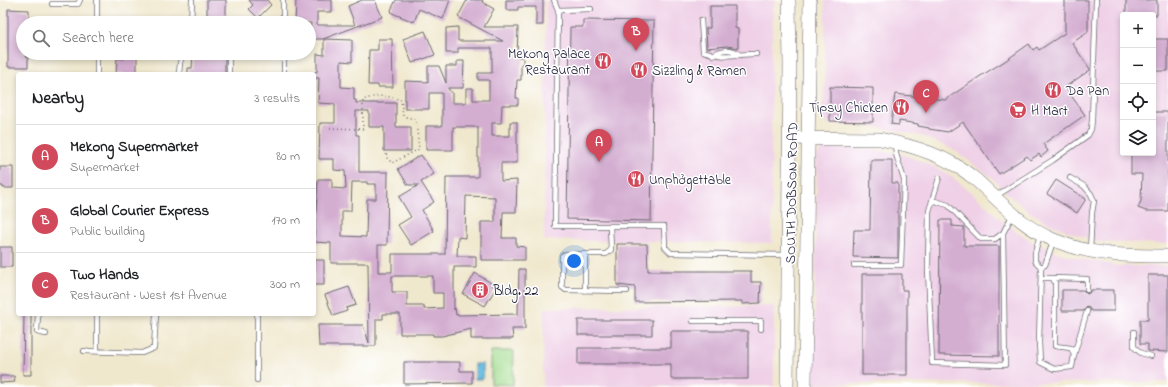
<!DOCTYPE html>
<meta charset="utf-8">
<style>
body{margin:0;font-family:"Indie Flower",sans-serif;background:#f2f2f2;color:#202124}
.controls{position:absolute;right:12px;top:12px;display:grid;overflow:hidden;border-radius:4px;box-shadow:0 2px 6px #0003}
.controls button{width:36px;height:36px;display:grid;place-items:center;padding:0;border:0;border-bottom:1px solid #e0e0e0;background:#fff;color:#202124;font:20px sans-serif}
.you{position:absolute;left:574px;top:261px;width:14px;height:14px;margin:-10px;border:3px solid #fff;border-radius:50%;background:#1a73e8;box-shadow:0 0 0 6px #1a73e833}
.badge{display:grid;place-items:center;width:26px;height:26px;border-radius:50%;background:#d1495b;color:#fff;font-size:13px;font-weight:700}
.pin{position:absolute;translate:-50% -33px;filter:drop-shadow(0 1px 2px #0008)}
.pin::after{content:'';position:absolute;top:21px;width:14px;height:12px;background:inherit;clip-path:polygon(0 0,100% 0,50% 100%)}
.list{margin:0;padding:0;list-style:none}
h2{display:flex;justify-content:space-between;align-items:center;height:52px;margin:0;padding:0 16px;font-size:17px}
h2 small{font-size:13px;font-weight:400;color:#757577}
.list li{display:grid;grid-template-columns:26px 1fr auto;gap:12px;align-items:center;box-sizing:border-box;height:64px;padding:0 16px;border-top:1px solid #e0e0e0}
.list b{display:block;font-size:15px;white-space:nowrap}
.list p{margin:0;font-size:13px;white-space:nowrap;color:#757577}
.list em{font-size:13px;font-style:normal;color:#757577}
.icon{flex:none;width:22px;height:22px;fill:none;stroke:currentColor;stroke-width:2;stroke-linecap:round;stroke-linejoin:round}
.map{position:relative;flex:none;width:1168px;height:387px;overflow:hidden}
.search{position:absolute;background:#fff;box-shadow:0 2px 6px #0003;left:16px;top:16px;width:300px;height:44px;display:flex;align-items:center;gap:10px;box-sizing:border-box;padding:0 14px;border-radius:22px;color:#757577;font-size:15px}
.panel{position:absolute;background:#fff;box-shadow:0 2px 6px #0003;left:16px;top:72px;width:300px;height:244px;border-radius:4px}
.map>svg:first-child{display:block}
.built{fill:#efd0e7;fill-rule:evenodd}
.green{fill:#a2db8e;stroke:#627e64}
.water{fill:#64bbe1;stroke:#436e8e}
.building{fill:#d4aed1;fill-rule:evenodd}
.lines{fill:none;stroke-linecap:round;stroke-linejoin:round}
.lane-casing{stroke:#6a676e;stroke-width:6}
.secondary-casing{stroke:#6a676e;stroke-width:14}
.path{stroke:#6a676e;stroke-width:1.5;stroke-dasharray:1 3;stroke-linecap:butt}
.lane{stroke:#fff;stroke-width:4.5}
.secondary{stroke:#fff;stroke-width:13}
.labels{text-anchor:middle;stroke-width:3;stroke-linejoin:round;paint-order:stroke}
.poi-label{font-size:14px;fill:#22223b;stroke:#fff;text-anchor:start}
.street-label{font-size:14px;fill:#22223b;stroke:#fff}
</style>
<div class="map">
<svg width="1168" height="387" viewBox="0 0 1168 387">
<rect width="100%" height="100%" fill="#fff"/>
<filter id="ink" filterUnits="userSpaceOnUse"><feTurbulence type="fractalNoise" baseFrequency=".025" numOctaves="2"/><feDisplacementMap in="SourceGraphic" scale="8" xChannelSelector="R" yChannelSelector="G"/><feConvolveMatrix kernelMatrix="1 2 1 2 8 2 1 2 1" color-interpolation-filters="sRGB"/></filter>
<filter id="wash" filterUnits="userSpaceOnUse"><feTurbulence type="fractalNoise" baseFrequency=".012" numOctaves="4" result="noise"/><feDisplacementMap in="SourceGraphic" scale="16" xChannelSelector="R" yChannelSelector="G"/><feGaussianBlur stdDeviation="0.9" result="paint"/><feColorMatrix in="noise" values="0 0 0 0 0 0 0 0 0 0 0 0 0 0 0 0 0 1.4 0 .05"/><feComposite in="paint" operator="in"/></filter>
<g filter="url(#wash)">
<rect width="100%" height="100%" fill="#f0e8cd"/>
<path class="built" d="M546,0H775L773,11L771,69L772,243L544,240Z
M825,0H1168V244L1101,242L1075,234L1050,224L1028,211L1012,198L991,177L954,150L922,136L894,130L867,126L827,124L821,117L825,85ZM1123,15H1153V153H1123Z
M823,148L872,149L905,155L935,167L953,178L974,194L1002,221L1031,241L1058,253L1081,259L1120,266H1168V382L814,384L817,156Z
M774,306V386L543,387L544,308Z"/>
<path class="green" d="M491,351H514L513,385L491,384Z"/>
<path class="water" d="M475,364H483V379H475Z"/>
<g id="blocks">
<path class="building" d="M207,0H226V23H207Z
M249,0H267L271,5L258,18L249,9L253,5Z
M296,0H332V12H317V25H355L348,6L362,0H375L382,17L323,39H310L311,23H295Z
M396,0H450L443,19L419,9L414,22L392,13L391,10Z
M467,0H483L482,2L494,9L484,27H518L517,57H523V64H521V80H517L516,98H518V105H502L501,123H492V136H510V122H517V163H501V181L517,180L516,212H503L502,238H516V246L525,247V260H481V222H495V197L466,196L465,238L458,237L457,256H476V267H454V310L455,308L456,315L518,314L519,269H525V329H512L513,339H471V329L442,336H433V334H400V314H383V319H376V346H319L318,325H363L369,343L368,263H331V243L314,242L318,179H332V188L346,189L345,171L334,170V159H319L320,123H335V104L318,103L319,78H314V72H317V54L324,55V39L352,40V62L341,61V87L354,88V100H356V103H396V127H411V151H384V127H369V111H356V135H359V172H388L387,245H378V272H392V254H445L446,177H478V127H453V150H426V126H442V93H429V109H405V81L428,82V66H439L446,83V66H457V61H464L463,88H448L450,92H452V103H466V88H473V100H489V80H478V73H492V48H458V53H446V28L458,27V41H503L458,17ZM352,182H367V184H376V199H367L366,237L342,236V211H351ZM392,276H433V293H443V308L424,309V306H407V292H392Z
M506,0H543V25H536V7H518V10H506Z
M1065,0H1088V32L1072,43L1090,69V70L1065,87L1085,115L1043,144L1048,151L1041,157L1039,154L1030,160L1027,156L999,174L963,122L948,132L929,129V128L918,126V124L899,121V125L891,124L895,94L945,100L979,77L1005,61L1029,44L1033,50L1037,47L1039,50L1065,33Z
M1126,0H1157V15H1126Z
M710,6H735V28L738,29V48L727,46L707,48L706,28H710Z
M8,9L29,10V21L23,22V53H26V57H28V67H8Z
M583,20L654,21L651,221L567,219L570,27H583Z
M425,31L435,55L412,63L403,39Z
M378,39H392L393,87H378V85H368L369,50H378Z
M1153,39H1168V71H1153Z
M193,53H225V74H188V68H192Z
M124,55H137V74H116L117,58L124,59Z
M830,87L873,88V122L830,121Z
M1153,112H1168V211H1146L1138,208L1141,201L1142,174H1131V153H1153Z
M421,155L434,174L421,182L434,202L422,210L434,231L411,245L398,225L411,217L399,197L419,185H408L398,169Z
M871,160H892V183H898V258L853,257L854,230H870Z
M0,167H13V188H3V186H0Z
M1056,180L1086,199L1077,213L1047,194Z
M940,220H952V226L964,227V246H999V356L939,355Z
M617,244H647L648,271H751V282H761L760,303L742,304V301L635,302V287L617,285Z
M0,247H12V267H0Z
M314,260H324V285H314Z
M475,273L493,284L492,285L496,288L485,306L463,294Z
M862,274H902V290H907V375H862Z
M1148,275H1168V352L1149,351H1148V344H1140V320H1148Z
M349,287L356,305L346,308L347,311L333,316L325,295Z
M1062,290H1083L1087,294L1089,293L1091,290H1114V311H1091L1089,308L1087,307L1083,311H1062Z
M24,314H31V375H23Z
M578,320H652V335H578Z
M671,331H748V379H671V364H578V348H671Z
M404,362H460V371H472V383L404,384Z
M0,376H14L15,382L0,383Z"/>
</g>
</g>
<g filter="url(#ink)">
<use href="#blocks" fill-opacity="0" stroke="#6a676e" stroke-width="1"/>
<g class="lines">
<g class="lane-casing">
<path id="lane" d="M554,0L558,10
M52,4H78L80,0
M591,9L558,10L555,226H664L665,247L671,253L787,255
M701,20L703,51C725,59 735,54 756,54
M97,23V0
M191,23L192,0
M283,23V0
M229,53V74
M284,53V74
M713,55C721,49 732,48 740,55
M97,74V53
M179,74L180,63L183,53
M939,178L929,211L928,268L932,363L1005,365L1003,233L1012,216
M1070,178L1084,186L1091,194L1094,201L1092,213L1090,250
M996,196L1053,160L1088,135L1091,129L1092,120L1096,0
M932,200L948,205L981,239H995L1003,233
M610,226L611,250L606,254H566L562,256V287L566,290L627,291
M1040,235L1035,253V261L1041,267L1045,265L1053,242
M854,265H901L904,180L896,154L895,143
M1041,267L1039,342L1040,362L1054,369L1072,367L1074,355L1071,348L1055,346V283L1053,278H1041
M1053,278L1087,279V290
M585,291V254
M38,314L37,332L46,334
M97,314V351
M693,321H761V329
M1134,332V347L1141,353L1151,356
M84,351L142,353L154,348L156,314
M1074,355L1087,311
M257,380V314"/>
</g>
<g class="secondary-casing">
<path id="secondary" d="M789,138L880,139C914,146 948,156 975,179C1000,201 1023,228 1054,240C1091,256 1129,256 1168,256
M787,387L790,65L789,0
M805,387L810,0"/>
</g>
<path class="path" d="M330,128L363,129V100C374,95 389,95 401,100L403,116L414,119L416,122L419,149L392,163L387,158L386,153"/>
<use href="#lane" class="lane"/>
<use href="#secondary" class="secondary"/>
</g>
</g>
<defs>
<g id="restaurant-disc" transform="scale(0.9)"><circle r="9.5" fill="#d1495b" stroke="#fff"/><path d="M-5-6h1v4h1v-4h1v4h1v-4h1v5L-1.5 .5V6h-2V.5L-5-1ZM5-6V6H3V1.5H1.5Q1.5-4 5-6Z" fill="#fff"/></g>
<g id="supermarket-disc" transform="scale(0.9)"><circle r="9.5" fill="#d1495b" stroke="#fff"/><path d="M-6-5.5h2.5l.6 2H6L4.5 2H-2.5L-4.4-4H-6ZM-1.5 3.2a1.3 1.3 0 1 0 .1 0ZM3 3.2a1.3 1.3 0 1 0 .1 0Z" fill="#fff"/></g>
<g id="building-disc" transform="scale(0.9)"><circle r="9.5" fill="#d1495b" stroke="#fff"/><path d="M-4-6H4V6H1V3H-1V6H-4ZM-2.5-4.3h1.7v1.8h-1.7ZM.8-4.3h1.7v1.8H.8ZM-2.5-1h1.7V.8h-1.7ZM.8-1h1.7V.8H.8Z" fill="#fff"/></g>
</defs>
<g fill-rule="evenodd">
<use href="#restaurant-disc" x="603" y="61"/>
<use href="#restaurant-disc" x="639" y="70"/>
<use href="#restaurant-disc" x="1053" y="90"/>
<use href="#restaurant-disc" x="901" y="107"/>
<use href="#supermarket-disc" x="1018" y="110"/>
<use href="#restaurant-disc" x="636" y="179"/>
<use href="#building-disc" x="480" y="290"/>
</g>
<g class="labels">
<g class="poi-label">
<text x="590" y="58" text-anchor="end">Mekong Palace<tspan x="590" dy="16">Restaurant</tspan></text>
<text x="652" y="75">Sizzling &amp; Ramen</text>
<text x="1066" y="95">Da Pan</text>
<text x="888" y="112" text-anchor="end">Tipsy Chicken</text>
<text x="1031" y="115">H Mart</text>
<text x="649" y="184">Unphởgettable</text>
<text x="493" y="295">Bldg. 22</text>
</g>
<g class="street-label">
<text transform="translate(791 193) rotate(-89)" y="5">SOUTH DOBSON ROAD</text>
</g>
</g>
</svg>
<div class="controls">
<button>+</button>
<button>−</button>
<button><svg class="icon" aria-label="locate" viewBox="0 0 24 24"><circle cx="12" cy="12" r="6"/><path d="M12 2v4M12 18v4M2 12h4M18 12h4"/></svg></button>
<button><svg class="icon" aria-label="layers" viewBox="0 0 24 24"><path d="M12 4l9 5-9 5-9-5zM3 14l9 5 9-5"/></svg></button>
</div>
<div class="you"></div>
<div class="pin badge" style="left:599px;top:162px">A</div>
<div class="pin badge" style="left:636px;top:51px">B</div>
<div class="pin badge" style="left:926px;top:113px">C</div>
<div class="search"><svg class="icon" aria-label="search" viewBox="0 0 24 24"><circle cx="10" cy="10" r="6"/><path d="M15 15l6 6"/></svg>Search here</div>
<section class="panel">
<h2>Nearby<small>3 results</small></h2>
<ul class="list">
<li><span class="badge">A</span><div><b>Mekong Supermarket</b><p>Supermarket</p></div><em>80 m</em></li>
<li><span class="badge">B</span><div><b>Global Courier Express</b><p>Public building</p></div><em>170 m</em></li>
<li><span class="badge">C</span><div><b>Two Hands</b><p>Restaurant · West 1st Avenue</p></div><em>300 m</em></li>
</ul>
</section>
</div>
